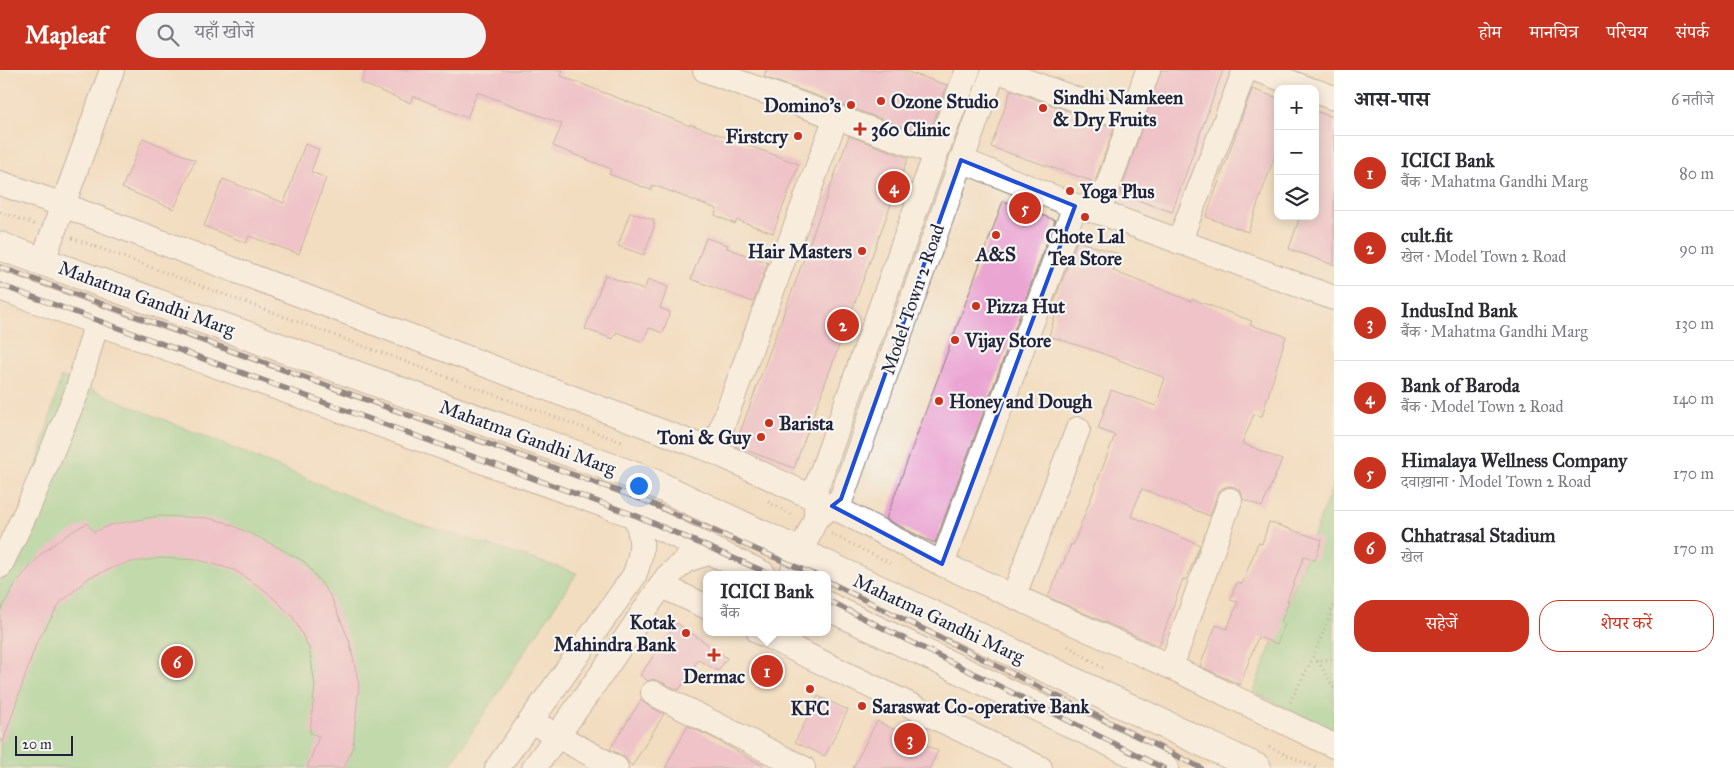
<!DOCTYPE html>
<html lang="hi">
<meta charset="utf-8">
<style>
body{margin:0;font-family:"IM FELL Great Primer","Noto Serif Devanagari",serif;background:#f2f2f3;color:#2b2b33}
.controls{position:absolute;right:15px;top:15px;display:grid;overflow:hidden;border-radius:10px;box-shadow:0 2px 12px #0003}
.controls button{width:45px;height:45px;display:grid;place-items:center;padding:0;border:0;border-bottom:1px solid #e1e1e2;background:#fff;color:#2b2b33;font:25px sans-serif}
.scale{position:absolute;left:15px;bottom:12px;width:58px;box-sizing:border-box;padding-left:5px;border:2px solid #22223b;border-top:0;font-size:14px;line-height:18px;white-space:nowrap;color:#22223b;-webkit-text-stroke:4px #f6f6f2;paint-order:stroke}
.you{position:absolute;left:638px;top:415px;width:18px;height:18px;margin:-12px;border:4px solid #fff;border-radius:50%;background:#1a73e8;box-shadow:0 0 0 8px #1a73e833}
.badge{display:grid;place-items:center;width:32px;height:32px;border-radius:50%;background:#c8321e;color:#fff;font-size:16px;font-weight:700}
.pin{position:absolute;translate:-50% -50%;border:2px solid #fff;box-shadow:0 1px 5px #0006}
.popup{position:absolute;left:703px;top:501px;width:128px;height:65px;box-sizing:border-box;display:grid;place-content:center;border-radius:10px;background:#fff;filter:drop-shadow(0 1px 4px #0005);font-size:16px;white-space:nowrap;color:#7c7c81}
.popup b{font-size:19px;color:#2b2b33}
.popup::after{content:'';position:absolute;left:50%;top:100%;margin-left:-10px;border:10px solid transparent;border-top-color:#fff}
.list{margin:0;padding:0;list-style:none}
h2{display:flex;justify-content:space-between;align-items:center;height:65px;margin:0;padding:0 20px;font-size:21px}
h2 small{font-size:16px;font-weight:400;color:#7c7c81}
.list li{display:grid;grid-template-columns:32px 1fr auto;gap:15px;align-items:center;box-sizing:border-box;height:75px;padding:0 20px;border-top:1px solid #e1e1e2}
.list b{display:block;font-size:19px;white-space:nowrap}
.list p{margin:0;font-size:16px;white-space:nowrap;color:#7c7c81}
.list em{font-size:16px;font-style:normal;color:#7c7c81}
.actions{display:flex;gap:10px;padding:15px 20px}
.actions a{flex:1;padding:11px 0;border:1px solid #c8321e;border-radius:20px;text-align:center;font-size:18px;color:#c8321e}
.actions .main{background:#c8321e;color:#fff}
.icon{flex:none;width:28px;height:28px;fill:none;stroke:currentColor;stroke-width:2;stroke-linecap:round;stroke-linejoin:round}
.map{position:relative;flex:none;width:1334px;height:698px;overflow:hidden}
header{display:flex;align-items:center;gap:30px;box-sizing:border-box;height:70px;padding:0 25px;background:#c8321e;color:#fff}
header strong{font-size:24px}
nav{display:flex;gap:28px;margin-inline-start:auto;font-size:18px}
.search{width:350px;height:45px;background:#f2f2f3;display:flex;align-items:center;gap:12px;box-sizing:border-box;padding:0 18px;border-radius:28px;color:#7c7c81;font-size:19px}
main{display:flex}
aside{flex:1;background:#fff}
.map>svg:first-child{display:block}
.built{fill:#efd0e6}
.green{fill:#86d493;stroke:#547b67}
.building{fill:#eba5d3}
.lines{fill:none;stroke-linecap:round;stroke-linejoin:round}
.minor-casing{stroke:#8a807e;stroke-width:26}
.major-casing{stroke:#8a807e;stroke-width:30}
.path{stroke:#8a807e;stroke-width:3;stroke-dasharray:1 4;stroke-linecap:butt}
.minor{stroke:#fff;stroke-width:24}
.major{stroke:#fff;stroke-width:28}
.rail-casing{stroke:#22223b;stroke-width:5.5}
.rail{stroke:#f6f6f2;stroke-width:4;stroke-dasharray:11;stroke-linecap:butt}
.marked{fill:none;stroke:#1d4ed8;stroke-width:4;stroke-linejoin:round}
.poi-dot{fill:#c8321e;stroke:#f6f6f2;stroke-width:2}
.labels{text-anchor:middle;stroke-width:4.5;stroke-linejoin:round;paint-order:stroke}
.poi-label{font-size:19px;font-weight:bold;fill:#22223b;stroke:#f6f6f2;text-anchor:start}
.street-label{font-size:19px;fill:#22223b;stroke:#f6f6f2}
</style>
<header>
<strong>Mapleaf</strong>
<div class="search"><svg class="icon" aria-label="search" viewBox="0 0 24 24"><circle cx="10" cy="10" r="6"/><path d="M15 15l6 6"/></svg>यहाँ खोजें</div>
<nav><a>होम</a><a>मानचित्र</a><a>परिचय</a><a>संपर्क</a></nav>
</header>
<main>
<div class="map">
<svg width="1334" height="698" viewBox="0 0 1334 698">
<rect width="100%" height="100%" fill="#f6f6f2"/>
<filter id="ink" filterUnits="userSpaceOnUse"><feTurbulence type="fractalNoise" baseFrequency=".02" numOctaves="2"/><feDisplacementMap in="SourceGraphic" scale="10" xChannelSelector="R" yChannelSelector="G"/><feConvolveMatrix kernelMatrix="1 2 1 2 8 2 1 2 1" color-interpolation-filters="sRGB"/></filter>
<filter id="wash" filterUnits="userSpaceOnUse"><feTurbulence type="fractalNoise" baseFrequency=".0096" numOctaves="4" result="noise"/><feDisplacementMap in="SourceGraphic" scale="20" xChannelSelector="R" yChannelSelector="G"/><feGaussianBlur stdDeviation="1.12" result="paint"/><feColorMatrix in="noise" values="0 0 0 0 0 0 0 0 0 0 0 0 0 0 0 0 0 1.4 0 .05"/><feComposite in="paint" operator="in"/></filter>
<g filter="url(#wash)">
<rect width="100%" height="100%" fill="#f2ddc0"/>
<path class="built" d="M1156,0H1231L1175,153L1109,130Z"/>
<path class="green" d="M61,307L404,449L577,503L448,698H0V483L29,424Z
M1334,413V661L1253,622Z"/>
<g id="blocks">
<path class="building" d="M366,0H563L561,6L690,56V54L799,94L773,163L737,150L735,154L715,145L717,139L653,115L651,120L609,104L611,99L553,76L562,54L477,22L467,48L413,26L410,33L361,13Z
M766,0H902L947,15L930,60L924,64L764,7Z
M1161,0H1223L1172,142L1120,124Z
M1252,19L1278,28V86L1275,85L1248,162L1206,147Z
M1011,20L1114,58L1095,112L991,77Z
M1315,41L1334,47V195L1289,179L1300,146H1315Z
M849,66L908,88L794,398L735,376Z
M143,68L195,90L174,139L122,118Z
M305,74L319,79L311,102L326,108L299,184L249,166L246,173L204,156L223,109L284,133Z
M1003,131L1055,150L935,473L923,468L886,449Z
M630,142L654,150V157L644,185L618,176Z
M706,168L728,175L727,178L768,193L753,232L691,209Z
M1077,171L1119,184L1113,201L1191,231L1192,229L1252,251L1250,255L1286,266L1262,346L1254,344L1242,373L1282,390L1262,437L1243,429L1241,421L1235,417L1228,416L1221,419L1217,425L1210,446L1142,419L1131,446L1200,475L1186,510L1183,509L1159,576L1048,527L1062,493L1063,494L1071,474L1073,475L1115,365L1098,359L1111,320L1156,336L1165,308L1096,281L1049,266L1056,242L1051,240Z
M605,205L644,220L648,209L668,217L660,238L670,242L663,263L649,258L643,272L616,262L613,269L585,259Z
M159,446L207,448L225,452L260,468L305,492L330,525L349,570L359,614L353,677L344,698H307L319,666L310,663L315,615L309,578L293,547L266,521L234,500L199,490L161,488L126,493L90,507L60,533L36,574L3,672L0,671V541L16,513L42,483L65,466L87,453L94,462L110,455Z
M1269,452L1322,470L1315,490L1304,486L1287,531H1289L1281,552L1285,554L1277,574L1258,567L1240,615L1200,596L1216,555L1227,559L1238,532L1230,530L1237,512L1242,514L1258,473L1262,474Z
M677,553L727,588L718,601L698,590L679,620L659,611L653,609L648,611L640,605Z
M818,626L848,640L825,686L795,672Z
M641,630L647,635L664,644L632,696L623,686L610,679Z
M877,651L938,681L930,698H853Z
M688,656L713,668L767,698H665Z"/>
</g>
</g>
<g filter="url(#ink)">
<use href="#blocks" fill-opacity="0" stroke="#8a807e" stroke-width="1"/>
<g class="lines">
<g class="minor-casing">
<path id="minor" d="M705,0L936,83
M996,0L1130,49
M1258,0L1308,19
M1315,21L1334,28
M961,90L1075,136L1099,142L1334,228
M0,113L63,135L713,381L816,429
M1099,142L1148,0
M1179,172L1245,0
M43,190L112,0
M713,381L836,47
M832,436L942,494L1171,597L1334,676
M821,444L841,429L994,0
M942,494L1075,136
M0,496L27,440L77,322L97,251
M791,505L816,448V418L936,83L968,0
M662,516L707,537
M1014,525L1078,359
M759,562L1040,698
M1171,597L1230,430
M653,623L803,698
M543,658L616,698
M497,698L634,506C644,480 643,470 635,444
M534,698L605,599L667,507L686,490L711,482"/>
</g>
<g class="major-casing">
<path id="major" d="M0,176L651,412L1257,698
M0,216L635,444L762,505
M827,536L1164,698"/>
</g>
<path class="path" d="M0,142L34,154
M72,168L622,372
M768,432L794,446
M831,464L890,493
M1068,576L1103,598
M1316,591L1334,589
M1318,591L1334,618
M1290,632L1311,592L1334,535
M1269,677L1316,698"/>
<use href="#minor" class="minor"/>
<use href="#major" class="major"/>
<g class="rail-casing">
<path id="rail" d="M0,197L643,430L815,505
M0,215L637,446L772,505
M827,511L1201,698
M827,530L1163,698"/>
</g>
<use href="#rail" class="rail"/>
</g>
</g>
<path d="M0 0H1334V698H0ZM961,90L1075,136L942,494L832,436L841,429Z" fill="#f2ddc0" fill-opacity=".55" fill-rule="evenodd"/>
<path class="marked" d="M961,90L1075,136L942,494L832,436L841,429Z"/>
<g class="poi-dot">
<circle cx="881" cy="31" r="5"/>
<circle cx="851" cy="35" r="5"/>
<circle cx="1043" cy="38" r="5"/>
<path d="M857.5 51.5h5v5h5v5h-5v5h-5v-5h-5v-5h5z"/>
<circle cx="798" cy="66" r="5"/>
<circle cx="1070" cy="121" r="5"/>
<circle cx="1085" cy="147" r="5"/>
<circle cx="996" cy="165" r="5"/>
<circle cx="862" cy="181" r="5"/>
<circle cx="976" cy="236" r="5"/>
<circle cx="955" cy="270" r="5"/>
<circle cx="939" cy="331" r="5"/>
<circle cx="769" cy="353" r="5"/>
<circle cx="761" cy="367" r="5"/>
<circle cx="686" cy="563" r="5"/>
<path d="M711.5 577.5h5v5h5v5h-5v5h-5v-5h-5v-5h5z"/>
<circle cx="810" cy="619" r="5"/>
<circle cx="862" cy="636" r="5"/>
</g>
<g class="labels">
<g class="poi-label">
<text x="1053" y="34">Sindhi Namkeen<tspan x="1053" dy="22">&amp; Dry Fruits</tspan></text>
<text x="891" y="38">Ozone Studio</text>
<text x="841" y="42" text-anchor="end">Domino's</text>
<text x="871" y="66">360 Clinic</text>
<text x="788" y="73" text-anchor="end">Firstcry</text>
<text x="1080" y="128">Yoga Plus</text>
<text x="1085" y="173" text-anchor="middle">Chote Lal<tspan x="1085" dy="22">Tea Store</tspan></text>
<text x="852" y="188" text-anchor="end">Hair Masters</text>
<text x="996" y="191" text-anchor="middle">A&amp;S</text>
<text x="986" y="243">Pizza Hut</text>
<text x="965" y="277">Vijay Store</text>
<text x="949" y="338">Honey and Dough</text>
<text x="779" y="360">Barista</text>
<text x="751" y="374" text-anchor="end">Toni &amp; Guy</text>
<text x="676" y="559" text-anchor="end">Kotak<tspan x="676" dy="22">Mahindra Bank</tspan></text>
<text x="714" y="613" text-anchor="middle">Dermac</text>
<text x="872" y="643">Saraswat Co-operative Bank</text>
<text x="810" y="645" text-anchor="middle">KFC</text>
</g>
<g class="street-label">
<text transform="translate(147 228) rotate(20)" y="7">Mahatma Gandhi Marg</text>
<text transform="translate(912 229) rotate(-71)" y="7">Model Town 2 Road</text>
<text transform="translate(528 367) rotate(20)" y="7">Mahatma Gandhi Marg</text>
<text transform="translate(939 548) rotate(25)" y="7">Mahatma Gandhi Marg</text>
</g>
</g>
</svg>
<div class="controls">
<button>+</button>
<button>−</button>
<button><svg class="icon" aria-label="layers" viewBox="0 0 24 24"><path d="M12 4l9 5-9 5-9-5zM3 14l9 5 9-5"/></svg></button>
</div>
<div class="scale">20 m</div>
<div class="you"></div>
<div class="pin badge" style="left:767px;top:601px">1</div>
<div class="popup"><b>ICICI Bank</b>बैंक</div>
<div class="pin badge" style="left:843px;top:255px">2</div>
<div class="pin badge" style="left:910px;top:669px">3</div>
<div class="pin badge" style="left:894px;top:117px">4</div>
<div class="pin badge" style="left:1025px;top:138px">5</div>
<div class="pin badge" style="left:177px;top:592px">6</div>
</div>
<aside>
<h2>आस-पास<small>6 नतीजे</small></h2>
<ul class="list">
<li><span class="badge">1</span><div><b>ICICI Bank</b><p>बैंक · Mahatma Gandhi Marg</p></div><em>80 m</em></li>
<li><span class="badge">2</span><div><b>cult.fit</b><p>खेल · Model Town 2 Road</p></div><em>90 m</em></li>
<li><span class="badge">3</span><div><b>IndusInd Bank</b><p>बैंक · Mahatma Gandhi Marg</p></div><em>130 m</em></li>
<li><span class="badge">4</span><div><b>Bank of Baroda</b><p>बैंक · Model Town 2 Road</p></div><em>140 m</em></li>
<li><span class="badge">5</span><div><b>Himalaya Wellness Company</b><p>दवाख़ाना · Model Town 2 Road</p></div><em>170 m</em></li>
<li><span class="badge">6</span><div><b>Chhatrasal Stadium</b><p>खेल</p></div><em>170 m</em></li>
</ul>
<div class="actions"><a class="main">सहेजें</a><a>शेयर करें</a></div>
</aside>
</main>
